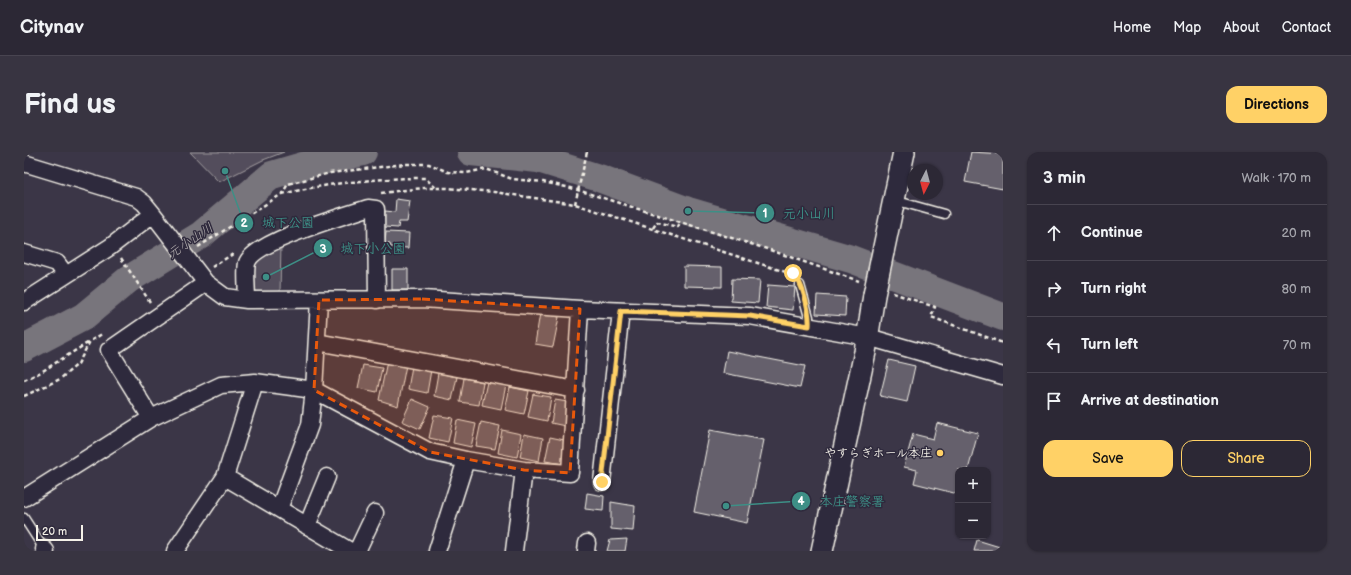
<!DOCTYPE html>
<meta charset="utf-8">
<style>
body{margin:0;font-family:"Balsamiq Sans","Klee One",sans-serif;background:#383441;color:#f1f3f6}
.controls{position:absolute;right:12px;bottom:12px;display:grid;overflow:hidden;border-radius:8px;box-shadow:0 1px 3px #0004}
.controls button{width:36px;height:36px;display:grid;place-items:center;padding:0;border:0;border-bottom:1px solid #484450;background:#2c2835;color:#f1f3f6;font:20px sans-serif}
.compass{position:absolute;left:883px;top:12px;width:36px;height:36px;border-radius:50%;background:#2c2835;box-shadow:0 1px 3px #0004;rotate:186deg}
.scale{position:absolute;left:12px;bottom:10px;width:47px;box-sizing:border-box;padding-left:4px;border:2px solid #f4f1e8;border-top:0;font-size:11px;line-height:14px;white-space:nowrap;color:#f4f1e8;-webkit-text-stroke:3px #2f2a3d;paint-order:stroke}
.stop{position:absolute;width:12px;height:12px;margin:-9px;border:3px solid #ffd166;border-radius:50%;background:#fff}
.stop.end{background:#ffd166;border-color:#fff;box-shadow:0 1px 4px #0008}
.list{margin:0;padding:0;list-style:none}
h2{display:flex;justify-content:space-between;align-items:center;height:52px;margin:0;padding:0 16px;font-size:17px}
h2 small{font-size:13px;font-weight:400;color:#a6a6ad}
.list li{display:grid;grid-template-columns:26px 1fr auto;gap:12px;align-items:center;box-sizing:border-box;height:56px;padding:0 16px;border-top:1px solid #484450}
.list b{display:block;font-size:15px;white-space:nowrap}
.list em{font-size:13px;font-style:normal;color:#a6a6ad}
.actions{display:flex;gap:8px;padding:12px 16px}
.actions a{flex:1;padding:9px 0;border:1px solid #ffd166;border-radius:12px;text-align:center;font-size:14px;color:#ffd166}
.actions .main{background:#ffd166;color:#111}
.icon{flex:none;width:22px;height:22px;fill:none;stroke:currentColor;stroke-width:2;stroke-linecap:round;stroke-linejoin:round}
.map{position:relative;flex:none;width:979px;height:399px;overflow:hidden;border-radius:12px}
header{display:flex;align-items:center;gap:24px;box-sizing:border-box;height:56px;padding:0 20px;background:#2c2835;border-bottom:1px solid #484450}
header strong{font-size:19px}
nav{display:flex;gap:22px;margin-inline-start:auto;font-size:14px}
.intro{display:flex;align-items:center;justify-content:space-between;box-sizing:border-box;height:96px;padding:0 24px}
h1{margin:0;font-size:28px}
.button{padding:10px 18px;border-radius:12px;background:#ffd166;color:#111;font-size:14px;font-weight:700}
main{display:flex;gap:24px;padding:0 24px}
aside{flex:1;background:#2c2835;border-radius:12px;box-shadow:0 1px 3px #0004}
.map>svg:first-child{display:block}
.green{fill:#534e5c;stroke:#a4a0a2}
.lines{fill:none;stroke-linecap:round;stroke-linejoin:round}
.river{stroke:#78747b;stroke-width:28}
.building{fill:#65616c;stroke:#f4f1e8}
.service-casing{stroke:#f4f1e8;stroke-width:11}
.minor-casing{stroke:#f4f1e8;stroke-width:19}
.tertiary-casing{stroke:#f4f1e8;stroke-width:24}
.path{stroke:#f4f1e8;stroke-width:2.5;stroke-dasharray:4 3;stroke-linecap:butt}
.service{stroke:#2f2a3d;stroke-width:8}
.minor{stroke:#2f2a3d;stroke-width:16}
.tertiary{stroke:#2f2a3d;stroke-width:21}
.tertiary-bridge-casing{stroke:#f4f1e8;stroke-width:24;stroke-linecap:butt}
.path-bridge{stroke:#f4f1e8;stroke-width:2.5;stroke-dasharray:4 3;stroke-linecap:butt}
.tertiary-bridge{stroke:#2f2a3d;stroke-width:21}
.route{stroke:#ffd166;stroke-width:5}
.marked{fill:#e8590c;fill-opacity:0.2;stroke:#e8590c;stroke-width:3;stroke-dasharray:8 5;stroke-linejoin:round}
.poi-dot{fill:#ffd166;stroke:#2f2a3d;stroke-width:1.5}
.labels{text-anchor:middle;stroke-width:3;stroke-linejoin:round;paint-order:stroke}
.poi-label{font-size:12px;font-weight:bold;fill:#f4f1e8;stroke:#2f2a3d;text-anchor:end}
.water-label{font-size:13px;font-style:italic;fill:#b6b2b2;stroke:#2f2a3d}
.leader{fill:none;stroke:#3d8f86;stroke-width:1.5}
.callout-dot{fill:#3d8f86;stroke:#2f2a3d;stroke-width:1.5}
.mark-label{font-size:12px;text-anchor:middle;font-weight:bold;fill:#fff}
.callout-label{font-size:13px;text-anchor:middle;font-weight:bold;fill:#3d8f86;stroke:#2f2a3d;stroke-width:3;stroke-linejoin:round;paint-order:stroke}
</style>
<header>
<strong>Citynav</strong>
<nav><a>Home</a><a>Map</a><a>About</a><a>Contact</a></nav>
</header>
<div class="intro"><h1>Find us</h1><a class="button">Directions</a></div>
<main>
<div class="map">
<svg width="979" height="399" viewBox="0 0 979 399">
<rect width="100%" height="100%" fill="#3b3647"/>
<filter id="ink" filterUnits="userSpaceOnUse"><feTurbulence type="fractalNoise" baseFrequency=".025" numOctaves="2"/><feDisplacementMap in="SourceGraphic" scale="8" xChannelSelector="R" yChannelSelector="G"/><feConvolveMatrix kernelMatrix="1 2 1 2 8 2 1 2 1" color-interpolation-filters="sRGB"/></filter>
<g filter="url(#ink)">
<path class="green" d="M166,0H260L239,8L195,30Z
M257,92L256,142H233L229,139V109Z"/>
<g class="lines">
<path class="river" d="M447,0L514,7L575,26L664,59L827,107L979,165
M0,196L59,165L105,127L177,83L248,23L289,11L339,0"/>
</g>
<path class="building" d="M947,0L979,2V37L941,30Z
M372,47L386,49L383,70H375L374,76L360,75L361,59L371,60Z
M362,80L385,81L384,96L367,95L366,92L361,91Z
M660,114L698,115V135L660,134Z
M368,117H384V138H368Z
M708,127L736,128L734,151L707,149Z
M744,133L771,135L769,158L742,155Z
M793,143L822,145L821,164L792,162Z
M516,161L535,165L529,195L511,192Z
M703,199L781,214L776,236L699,221Z
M865,208L891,214L883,250L856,244Z
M363,209L382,213L374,254L355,248Z
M339,213L358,216L353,240L334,236Z
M388,214L407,218L403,241L384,237Z
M414,221L433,225L428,248L410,244Z
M440,226L459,230L455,253L436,250Z
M463,230L482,233L477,257L458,253Z
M486,235L505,239L500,262L481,258Z
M509,242L527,245L523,269L504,265Z
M388,247L406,255L396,277L378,269Z
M531,248L550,251L546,275L527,271Z
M410,263L429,266L424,290L405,286Z
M433,268L452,272L447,295L429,291Z
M457,270L476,274L471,297L452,294Z
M913,271L954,281L944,318H934V342L890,331L893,318L880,315L889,282L909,287Z
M478,278L497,282L493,305L474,301Z
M686,278L740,288L723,371L670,360Z
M500,282L519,286L515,309L496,305Z
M526,285L545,289L540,312L521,309Z
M563,341L580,344L579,359L561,357Z
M587,350L611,354L609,379L587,377Z
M603,387L601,399H583L586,388Z
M953,388L979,396V399H950Z"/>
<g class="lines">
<g class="service-casing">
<path id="service" d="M870,48L920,62
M776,133L785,165V174
M0,366L20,397"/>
</g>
<g class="minor-casing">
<path id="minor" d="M0,11L112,45L120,51L129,62L182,131L201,145L223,148L398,147L556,157L726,164L844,185L979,224
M0,101L33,111L42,123
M182,131L85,198L127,266L197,233L231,230
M223,148C223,138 221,119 223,111C229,90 323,63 344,56L352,57L353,148
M0,150L86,95L129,62
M293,190L552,238
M201,325L326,399
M578,330L597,159
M0,346L127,266
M255,357L286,273L290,238L406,300L442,308
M283,374L303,325
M20,397L22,399
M151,399L201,325L231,230L290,238L295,148
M333,399L351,361
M413,399L442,308L500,318L546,321L556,157
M490,399L500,318
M562,399L563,391"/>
</g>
<g class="tertiary-casing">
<path id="tertiary" d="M859,100L880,0
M798,399L841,200L850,143"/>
</g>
<path class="path" d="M563,0H564
M357,41L399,36H423L470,40L551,52L771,123
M258,42C305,31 353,26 401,26L412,36
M629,76L633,70L654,75L656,70
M174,95L258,42L264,32L306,21L381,12H405L424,20L442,21L462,17L488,27L519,30L547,36L743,97L835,129
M97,106L126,150
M188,115L209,102
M869,141L911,155L907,165L979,191
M0,228L17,220L65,190
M0,244L36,227L54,212L66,189L78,182"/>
<use href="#service" class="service"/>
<use href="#minor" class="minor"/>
<use href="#tertiary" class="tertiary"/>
<g class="tertiary-bridge-casing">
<path id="tertiary-bridge" d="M850,143L859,100"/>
</g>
<path class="path-bridge" d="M551,52L563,0"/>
<use href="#tertiary-bridge" class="tertiary-bridge"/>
</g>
</g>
<g class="lines" filter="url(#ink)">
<path class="route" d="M578,330L597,159L726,164L785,174C786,160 779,131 769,121"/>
</g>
<path class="marked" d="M398,147L556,157L546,321L500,318L406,300L290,238L295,148Z"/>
<circle class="poi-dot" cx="916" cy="301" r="4"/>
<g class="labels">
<g class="poi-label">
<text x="908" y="305">やすらぎホール本庄</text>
</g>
<g class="water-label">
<text transform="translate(166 88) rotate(-34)" y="5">元小山川</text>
</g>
</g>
<path class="leader" d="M664 59L741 61M201 19L220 71M242 125L299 96M702 354L777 349"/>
<g class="callout-dot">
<circle cx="664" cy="59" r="4"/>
<circle cx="201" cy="19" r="4"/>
<circle cx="242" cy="125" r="4"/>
<circle cx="702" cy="354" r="4"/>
<circle cx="741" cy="61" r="10"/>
<circle cx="220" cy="71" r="10"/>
<circle cx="299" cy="96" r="10"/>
<circle cx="777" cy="349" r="10"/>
</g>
<g class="mark-label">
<text x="741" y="65">1</text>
<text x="220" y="75">2</text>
<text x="299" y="101">3</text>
<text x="777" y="353">4</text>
</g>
<g class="callout-label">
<text x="785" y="66">元小山川</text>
<text x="264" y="75">城下公園</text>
<text x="349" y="101">城下小公園</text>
<text x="828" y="354">本庄警察署</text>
</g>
</svg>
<div class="controls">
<button>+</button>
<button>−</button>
</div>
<svg class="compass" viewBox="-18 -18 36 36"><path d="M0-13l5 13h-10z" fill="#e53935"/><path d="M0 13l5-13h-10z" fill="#a6a6ad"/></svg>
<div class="scale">20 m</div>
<div class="stop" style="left:769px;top:121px"></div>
<div class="stop end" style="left:578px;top:330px"></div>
</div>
<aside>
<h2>3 min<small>Walk · 170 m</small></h2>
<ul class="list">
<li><svg class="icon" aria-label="ahead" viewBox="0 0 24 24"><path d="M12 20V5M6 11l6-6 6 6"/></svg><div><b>Continue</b></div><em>20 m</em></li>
<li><svg class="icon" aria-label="right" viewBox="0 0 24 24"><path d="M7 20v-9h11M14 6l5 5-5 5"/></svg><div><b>Turn right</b></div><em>80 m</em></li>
<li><svg class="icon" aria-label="left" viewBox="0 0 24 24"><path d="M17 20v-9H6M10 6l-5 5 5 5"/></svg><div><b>Turn left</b></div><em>70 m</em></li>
<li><svg class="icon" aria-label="arrive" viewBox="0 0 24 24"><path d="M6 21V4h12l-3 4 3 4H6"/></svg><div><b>Arrive at destination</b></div></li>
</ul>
<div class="actions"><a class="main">Save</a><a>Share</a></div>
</aside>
</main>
